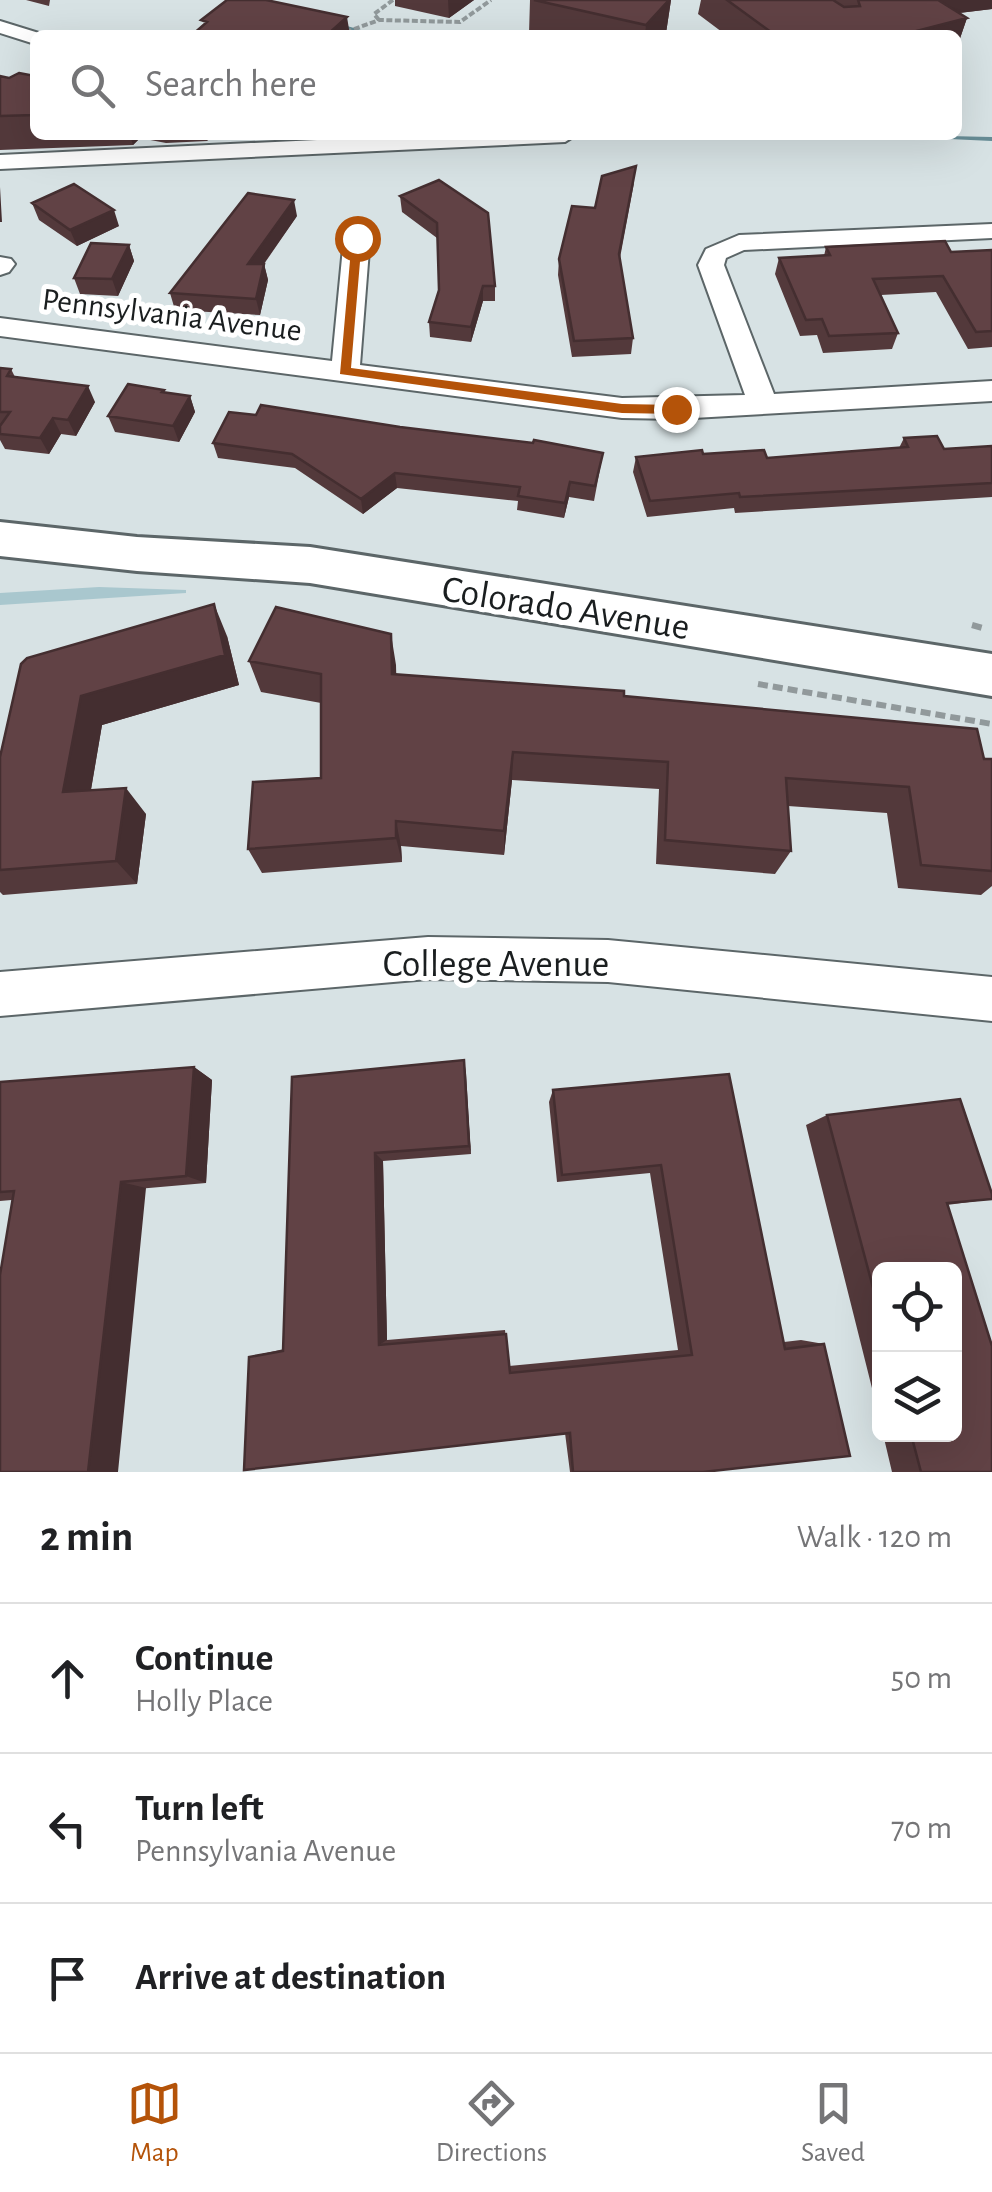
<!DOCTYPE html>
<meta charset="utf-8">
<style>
body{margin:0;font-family:"Alegreya Sans",sans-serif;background:#f6f6f6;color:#202124}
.controls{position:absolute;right:30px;bottom:30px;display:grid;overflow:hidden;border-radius:15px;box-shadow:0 10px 40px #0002}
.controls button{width:90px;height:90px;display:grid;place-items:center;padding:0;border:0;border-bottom:2px solid #e0e0e0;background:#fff;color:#202124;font:50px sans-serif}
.stop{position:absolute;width:30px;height:30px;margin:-22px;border:8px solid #b45309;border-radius:50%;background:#fff}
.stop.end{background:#b45309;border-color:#fff;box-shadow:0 2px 10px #0008}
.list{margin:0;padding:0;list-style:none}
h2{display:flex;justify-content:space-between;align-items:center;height:130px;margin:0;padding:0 40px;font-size:42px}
h2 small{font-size:32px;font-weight:400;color:#757577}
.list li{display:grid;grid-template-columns:65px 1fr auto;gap:30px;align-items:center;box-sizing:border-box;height:150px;padding:0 40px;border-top:2px solid #e0e0e0}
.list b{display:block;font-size:38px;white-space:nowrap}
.list p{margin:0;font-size:32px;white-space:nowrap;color:#757577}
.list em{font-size:32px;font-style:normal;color:#757577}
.icon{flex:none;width:55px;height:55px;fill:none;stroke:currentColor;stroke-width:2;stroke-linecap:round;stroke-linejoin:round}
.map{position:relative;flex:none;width:992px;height:1472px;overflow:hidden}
.search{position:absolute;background:#fff;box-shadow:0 10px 40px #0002;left:30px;right:30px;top:30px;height:110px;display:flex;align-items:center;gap:25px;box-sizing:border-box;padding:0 35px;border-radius:15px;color:#757577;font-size:38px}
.sheet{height:580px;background:#fff}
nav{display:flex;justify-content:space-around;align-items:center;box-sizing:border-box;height:140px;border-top:2px solid #e0e0e0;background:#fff;font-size:28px;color:#757577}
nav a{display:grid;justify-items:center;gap:5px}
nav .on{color:#b45309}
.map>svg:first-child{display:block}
.green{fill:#a9c7ce}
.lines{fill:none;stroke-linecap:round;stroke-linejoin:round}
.stream{fill:#668c95;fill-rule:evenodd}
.street-casing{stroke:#5c6668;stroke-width:4}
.secondary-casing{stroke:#5c6668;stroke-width:6}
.path-far1{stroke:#91999b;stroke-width:4;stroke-dasharray:6 2.5;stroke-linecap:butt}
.path{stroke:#91999b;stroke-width:6;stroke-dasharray:10 5;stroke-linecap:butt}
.street{fill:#fff;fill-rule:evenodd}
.secondary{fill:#fff;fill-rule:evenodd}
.wall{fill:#53393b}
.shaded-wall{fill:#442e30}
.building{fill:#614245;stroke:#442e30;stroke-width:2.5}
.route{fill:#b45309}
.labels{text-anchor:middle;stroke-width:10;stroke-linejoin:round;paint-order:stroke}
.far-street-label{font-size:32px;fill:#1a1e1f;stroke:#fff}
.street-label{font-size:38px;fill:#1a1e1f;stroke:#fff}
</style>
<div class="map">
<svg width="992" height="1472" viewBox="0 0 992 1472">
<rect width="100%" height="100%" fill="#d7e2e4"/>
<path class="green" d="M99,587L186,590V593L0,605V593Z"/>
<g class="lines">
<path class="stream" d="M333,22L375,34L376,35H365L331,25L330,24Z
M902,135L992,137V141L906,137Z"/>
<g class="street-casing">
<path id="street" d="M0,21L42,34L43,35H35V44L0,33Z
M422,135H576L565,142L0,169V155Z
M992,224V238L744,250L726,258L724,265L774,394L992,381V401L676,419L622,418L0,336V318L332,361L344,237L357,229L370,237L360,365L622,398L745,395L698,265L706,249L739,235Z
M0,257L11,259L15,264L9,272L0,275Z
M428,937L608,940L992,977V1021L608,982L428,979L0,1016V972Z"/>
</g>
<g class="secondary-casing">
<path id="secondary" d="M0,522L137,537L310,547L992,654V696L310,583L137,571L0,556Z"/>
</g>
<path class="path-far1" d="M379,20L374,14L393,0
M338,35L379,20L460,22L491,0"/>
<path class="path" d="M972,625L986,629
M758,684L992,724"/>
<use href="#street" class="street"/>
<use href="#secondary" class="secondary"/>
</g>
<path class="wall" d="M26,0H50L49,6Z
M395,0H474L449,18L395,6Z
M530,0H671L666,33L664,35L529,34Z
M701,0H992V9L959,13L967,18L957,47V35H726L698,14Z
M0,76L9,78L35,76V135H214L207,141L166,143L140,138L133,145L0,150Z
M229,135H283L280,138L251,139Z
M439,180L495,286V301H483L471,342L430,337L429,322L439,290L437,238L402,212L400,196Z
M634,183L620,258L633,338L631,354L572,357L558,275L559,259L595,208Z
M32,203L119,226L77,246L39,220Z
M297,216L264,264L268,280L260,315L175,310L170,293Z
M129,245L134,261L118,296L80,294L74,278Z
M826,247L951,252L992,250V347L968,349L936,292L881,295L898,333L892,349L823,353L817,335L800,336L775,274L779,258L824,256Z
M0,368L11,369L15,377L95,402L76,436L61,434L49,454L5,449L0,440Z
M164,390L165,393L190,396L195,412L179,442L115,432L108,416Z
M400,427L603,453L594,501L569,497L564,518L517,510L518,501L397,488L363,514L295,468L218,458L213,443Z
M904,438L944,449L992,446V497L735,513L734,508L647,517L633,472L636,457L703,454L767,458L899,448Z
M227,636L239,685L102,725L91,790L146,814L137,884L3,895L0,892V757Z
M249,661L396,665V674L624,696L992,759V886L981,895L898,888L887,813L788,806L791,851L775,874L656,864L659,789L512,780L504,855L401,846L402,862L262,873L248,849L321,778V703L261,692Z
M464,1060L471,1154L383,1161L387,1340L505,1330L509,1366L678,1350L650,1173L557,1182L549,1102L553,1090L729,1074L784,1342L801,1340L824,1344L703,1472H570L565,1433L249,1357L284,1349L292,1077Z
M194,1067L212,1080L206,1183L0,1201V1082Z
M827,1115L992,1199L947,1205L992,1472H892L883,1434H954L880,1270V1420L806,1125Z"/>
<path class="shaded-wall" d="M448,0H474L449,18Z
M669,0H671L666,33L664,35H645L646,25Z
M915,0H992V9L909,19Z
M347,17L350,35H327Z
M967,18L957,47V35H901Z
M130,135H139L140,138L133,145Z
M0,187L2,222H0Z
M294,200L297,216L252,280L248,264Z
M114,210L119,226L77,246L70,230Z
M129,245L134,261L118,296L112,279Z
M264,264L268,280L260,315L256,299Z
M483,286V301L471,342V327Z
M88,386L95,402L76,436L68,420Z
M190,396L195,412L179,442L173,426Z
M53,418L61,434L49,454L40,438Z
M395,473L397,488L363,514L361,499Z
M570,482L569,497L564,518L565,503Z
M214,604L227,636L239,685L102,725L86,818L63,792L81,696Z
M391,634L396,665L397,704L392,674Z
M513,752L512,780L504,855V831Z
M126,788L146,814L137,884L116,861Z
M396,821L401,846L402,862L396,838Z
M464,1060L466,1073L471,1154L469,1146Z
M194,1067L212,1080L206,1183L186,1176Z
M375,1153L383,1161L387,1340L379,1345Z
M121,1182L146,1188L118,1472H88Z"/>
<path class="building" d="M227,0H266L347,17L327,35H192L207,22L201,20Z
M534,0H669L646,25Z
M727,0H833L844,7L860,6L858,0H938L967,18L901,35H775Z
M19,73L35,76V115L0,116V76L9,78Z
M636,166L619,254L633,338L574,341L559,259L572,206L595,208L602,176Z
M439,180L488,213L495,286H483L471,327L429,322L439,290L437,223L400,196Z
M74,184L114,210L70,230L32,203Z
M248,193L294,200L248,264H264L256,299L170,293Z
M945,241L951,252L992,250V331L976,332L943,276L873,279L898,333L829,336L822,319L806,320L779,258L830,255L826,247Z
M91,243L129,245L112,279L74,278Z
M0,368L11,369L7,376L88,386L68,420L53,418L40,438L0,434V426L10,412H0Z
M128,384L164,390L162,392L190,396L173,426L108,416Z
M261,405L400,427L533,443L534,440L603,453L595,486L570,482L565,503L518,496L520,487L395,473L361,499L292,454L213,443L229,412L256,415Z
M937,436L944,449L992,446V483L740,497L739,493L650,501L636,457L702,450L703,454L764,450L767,458L842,452L908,447L904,438Z
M214,604L225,655L81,696L63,792L126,788L116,861L0,870V757L21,664L27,658Z
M276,607L391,634L392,674L624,691V696L977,729L984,759H992V871L921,865L909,787L786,778L791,851L665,840L668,762L513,752L504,831L396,821V838L248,849L253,782L321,778V674L249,661Z
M464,1060L469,1146L375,1153L379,1345L506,1334L510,1373L692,1355L661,1165L562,1175L553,1090L729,1074L785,1349L824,1344L850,1456L703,1472H573L570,1433L244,1470L249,1357L283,1351L292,1077Z
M194,1067L186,1176L121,1182L88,1472H0V1275L14,1191L0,1192V1082Z
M960,1099L992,1194V1199L947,1203L992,1346V1472H921L911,1434H954V1270H880V1314L827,1115Z"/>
<path class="route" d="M357,234L362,238L351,368L622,404L676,405L683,409L676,414L622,413L340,374L352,238Z"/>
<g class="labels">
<g class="far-street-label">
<text transform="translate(172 314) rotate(7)" y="11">Pennsylvania Avenue</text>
</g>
<g class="street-label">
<text transform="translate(566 607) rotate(9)" y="13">Colorado Avenue</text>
<text x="496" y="976">College Avenue</text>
</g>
</g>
</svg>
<div class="controls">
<button><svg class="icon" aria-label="locate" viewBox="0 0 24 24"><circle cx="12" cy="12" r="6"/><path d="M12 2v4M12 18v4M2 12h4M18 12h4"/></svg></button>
<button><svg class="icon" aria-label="layers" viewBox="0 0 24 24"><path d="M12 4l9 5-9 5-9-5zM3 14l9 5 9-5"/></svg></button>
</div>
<div class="stop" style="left:357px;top:238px"></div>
<div class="stop end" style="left:676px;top:409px"></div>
<div class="search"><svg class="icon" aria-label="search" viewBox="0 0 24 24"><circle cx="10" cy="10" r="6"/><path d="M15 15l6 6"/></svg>Search here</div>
</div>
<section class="sheet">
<h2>2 min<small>Walk · 120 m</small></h2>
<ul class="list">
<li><svg class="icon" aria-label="ahead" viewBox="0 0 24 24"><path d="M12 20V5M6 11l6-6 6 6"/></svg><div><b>Continue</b><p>Holly Place</p></div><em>50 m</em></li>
<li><svg class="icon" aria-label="left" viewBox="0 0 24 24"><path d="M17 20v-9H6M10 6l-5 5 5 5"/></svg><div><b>Turn left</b><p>Pennsylvania Avenue</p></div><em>70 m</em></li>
<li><svg class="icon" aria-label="arrive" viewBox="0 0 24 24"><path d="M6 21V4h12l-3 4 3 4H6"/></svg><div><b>Arrive at destination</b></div></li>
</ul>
</section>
<nav>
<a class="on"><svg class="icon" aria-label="map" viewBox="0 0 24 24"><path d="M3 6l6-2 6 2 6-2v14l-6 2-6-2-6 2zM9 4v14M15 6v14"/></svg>Map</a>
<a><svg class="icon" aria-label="directions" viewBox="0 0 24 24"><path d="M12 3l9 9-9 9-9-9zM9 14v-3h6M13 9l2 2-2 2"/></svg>Directions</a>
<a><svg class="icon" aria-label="saved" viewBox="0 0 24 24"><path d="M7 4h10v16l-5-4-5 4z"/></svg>Saved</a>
</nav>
